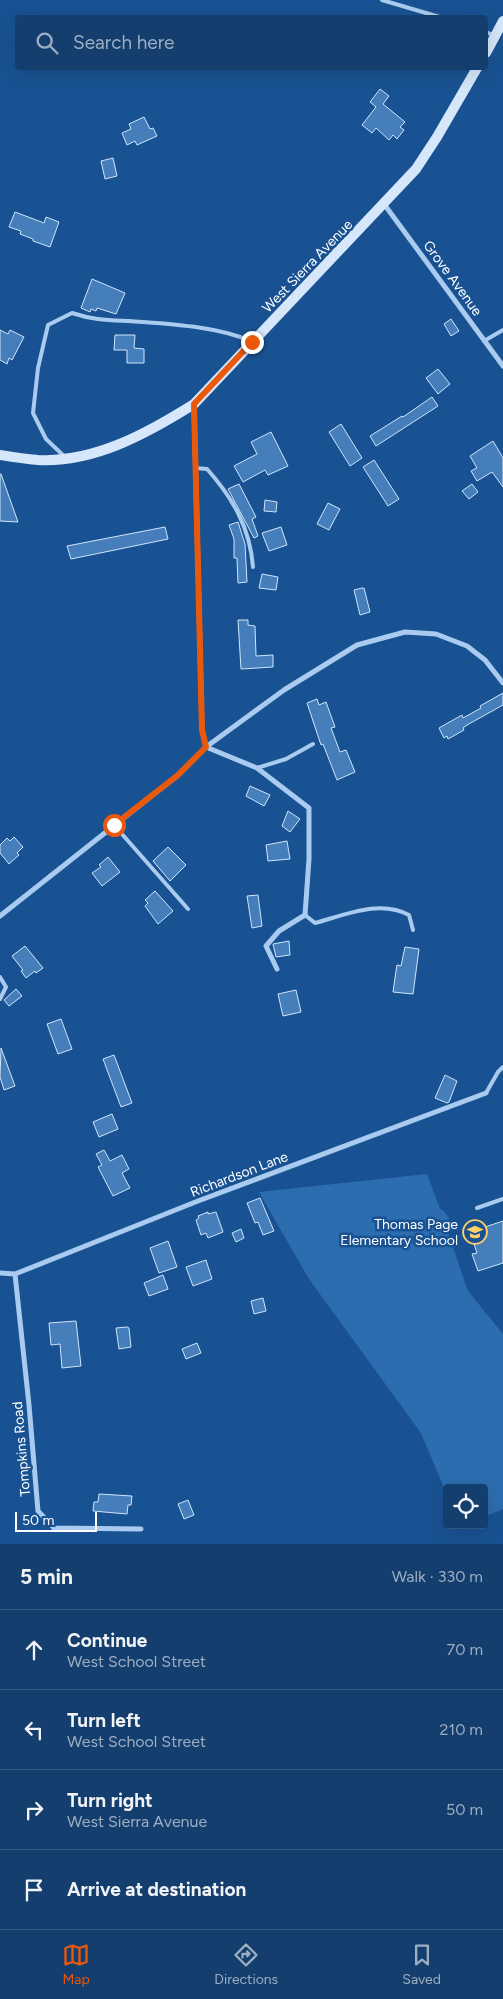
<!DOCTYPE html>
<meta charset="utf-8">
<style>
body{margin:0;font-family:Figtree,sans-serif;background:#1c4573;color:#f1f3f6}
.controls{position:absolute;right:15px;bottom:15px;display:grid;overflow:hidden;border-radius:5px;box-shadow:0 5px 20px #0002}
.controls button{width:45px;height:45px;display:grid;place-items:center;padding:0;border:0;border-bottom:1px solid #325781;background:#133e6e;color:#f1f3f6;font:25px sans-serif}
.scale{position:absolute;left:15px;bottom:12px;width:82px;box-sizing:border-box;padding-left:5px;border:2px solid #fff;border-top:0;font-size:14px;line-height:18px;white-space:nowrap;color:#fff;-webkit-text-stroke:4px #195292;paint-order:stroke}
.stop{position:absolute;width:15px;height:15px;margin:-11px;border:4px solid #ea580c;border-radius:50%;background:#fff}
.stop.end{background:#ea580c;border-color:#fff;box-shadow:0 1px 5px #0008}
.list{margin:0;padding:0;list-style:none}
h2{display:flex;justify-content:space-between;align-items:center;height:65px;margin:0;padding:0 20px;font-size:21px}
h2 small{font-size:16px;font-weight:400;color:#9daec2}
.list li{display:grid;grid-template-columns:32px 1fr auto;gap:15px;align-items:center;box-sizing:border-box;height:80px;padding:0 20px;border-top:1px solid #325781}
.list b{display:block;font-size:19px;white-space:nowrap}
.list p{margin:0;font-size:16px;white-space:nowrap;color:#9daec2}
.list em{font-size:16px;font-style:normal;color:#9daec2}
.icon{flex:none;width:28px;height:28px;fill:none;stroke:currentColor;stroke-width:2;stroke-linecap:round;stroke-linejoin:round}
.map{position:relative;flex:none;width:503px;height:1544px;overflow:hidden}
.search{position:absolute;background:#133e6e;box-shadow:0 5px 20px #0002;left:15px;right:15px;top:15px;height:55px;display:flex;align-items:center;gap:12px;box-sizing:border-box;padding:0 18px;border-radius:5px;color:#9daec2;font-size:19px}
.sheet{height:385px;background:#133e6e}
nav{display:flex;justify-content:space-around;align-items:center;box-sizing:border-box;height:70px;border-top:1px solid #325781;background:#133e6e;font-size:14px;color:#9daec2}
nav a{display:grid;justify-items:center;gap:2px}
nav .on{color:#ea580c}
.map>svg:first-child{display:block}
.green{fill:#2c6db0}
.building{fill:#467ebb;stroke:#cfe5fb}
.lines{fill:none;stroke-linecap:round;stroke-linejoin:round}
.lane{stroke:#a9cbef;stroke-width:4}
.street{stroke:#a9cbef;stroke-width:5}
.secondary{stroke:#d6e7fb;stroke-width:10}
.route{stroke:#ea580c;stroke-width:6}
.labels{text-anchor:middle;stroke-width:5;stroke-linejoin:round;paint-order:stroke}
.street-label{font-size:14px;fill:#fff;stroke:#195292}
.poi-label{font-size:14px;fill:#fff;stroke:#195292;text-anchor:end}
</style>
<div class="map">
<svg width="503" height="1544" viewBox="0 0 503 1544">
<rect width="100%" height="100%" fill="#195292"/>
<path class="green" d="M427,1174L440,1209L443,1210L449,1218L448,1233L468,1291L503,1334V1509L484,1517V1488H447V1495L421,1433L309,1279L259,1192Z"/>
<path class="building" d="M380,89L389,96L383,104L405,122L400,127L404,130L397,139L393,135L389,140L376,128L372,133L362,125L376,107L370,102Z
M144,117L150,129L153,128L157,136L137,145L135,141L127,145L122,133L131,129L129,124Z
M113,158L117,176L105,179L101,161Z
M15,212L44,223L46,217L59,222L50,247L33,241V239L20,234L21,231L9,227Z
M92,279L125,293L116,314L97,308L96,311L91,309L90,312L81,308Z
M451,319L459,331L451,336L444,324Z
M0,330L8,334L10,330L24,337L12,360L9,358L7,364L0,360Z
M115,335H135L134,348L144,349V363H127V350H114Z
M438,369L450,384L438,394L426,378Z
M432,397L438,406L376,446L370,436L402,416L403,417Z
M341,424L362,458L350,466L329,432Z
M271,432L288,466L268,475L265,470L243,482L234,466L257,454L251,442Z
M493,441L503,458V487L492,472L477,481L471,471L477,468L470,456Z
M374,460L399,499L388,506L363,467Z
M0,474H1L18,522L0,521Z
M239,484L256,517L252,519L258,536L254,538L228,489Z
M472,484L478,492L469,499L462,491Z
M265,500L277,502L276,512L264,511Z
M328,503L340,509L329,530L317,524Z
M238,522L245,544L247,582L238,583L237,558H234V539L229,525Z
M165,527L168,539L71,559L67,546Z
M281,527L287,545L269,551L262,533Z
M262,574L278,577L276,590L259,588Z
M362,588H364L370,612L360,615L354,590Z
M238,620H248V625L255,626L256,656L273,655V667L241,669Z
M503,693V705L467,725L463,728L464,730L448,739L447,736L444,738L439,728L462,715L463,718L481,708L480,706Z
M317,699L319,705L326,702L335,727L331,728L340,752L346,750L355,772L337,780L323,744L321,745L307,703Z
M250,786L270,795L264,806L246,796Z
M288,811L300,819L290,832L282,826Z
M14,837L23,847L17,853L19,855L9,864L0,853V845L7,838L10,841Z
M287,841L290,859L268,861L266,845Z
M168,847L186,865L170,881L153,861Z
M108,857L120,872L102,886L92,873L101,867L99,865Z
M155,891L173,911L158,924L145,906L148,903L145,900Z
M258,895L262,926L252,928L247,896Z
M289,941L290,955L276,957L273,944Z
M25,946L43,968L36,973L35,971L26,978L21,971L23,970L12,956Z
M405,947L419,949L413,994L393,992L396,971L397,965L401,966Z
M16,989L22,996L9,1006L4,1000Z
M296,990L301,1012L283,1016L278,994Z
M61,1019L72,1049L58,1054L47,1024Z
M1,1048L15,1086L4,1090L0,1077Z
M114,1055L132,1103L121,1107L103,1059Z
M445,1075L457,1081L449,1102L447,1103L435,1098Z
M112,1114L118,1129L99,1137L93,1122Z
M104,1150L110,1161L122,1155L129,1169L122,1173L130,1188L113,1196L98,1167L102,1165L96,1154Z
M260,1198L274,1231L263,1235L258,1222L255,1223L247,1203Z
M208,1212V1214L216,1212L223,1232L208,1238L206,1233L201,1235L196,1220L199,1218L198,1216Z
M503,1221V1263L478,1271L472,1254L477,1253L470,1232Z
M241,1229L244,1238L236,1242L232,1233Z
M168,1241L177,1267L159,1273L150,1248Z
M206,1260L212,1279L193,1286L186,1267Z
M163,1275L168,1289L149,1296L144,1283Z
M263,1298L266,1311L254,1314L251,1301Z
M76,1321L81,1366L62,1368L60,1344L51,1345L49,1323Z
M127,1327L129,1328L131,1347L119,1349L116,1328Z
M197,1343L201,1353L186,1359L182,1349Z
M99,1494L132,1496L131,1505H128L127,1514L93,1511L94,1502H98Z
M188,1500L194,1515L184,1519L178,1504Z"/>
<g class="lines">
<path class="lane" d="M382,0L443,18
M486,32L493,35
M484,341L503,330
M65,457L46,439L33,413L38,368L48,325L72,313C93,320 108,320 129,321C166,324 217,326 250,341
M195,468L207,469C233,498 250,528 253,567
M257,768L286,759L313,744
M114,825L188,909
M305,915L315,923C345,915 380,899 409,915L413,930
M0,977L6,987L0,999
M486,1093L498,1072L503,1067
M477,1208L503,1199"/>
<path class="street" d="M384,204L503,366
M194,405L202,730L206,747
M206,747L257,768L309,808V859L305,915L279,931L266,946L277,969
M0,916L178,775L206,747L284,690L357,645L405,632L436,634L467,646L485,660L503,683
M0,1273L15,1274L198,1201L486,1093
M15,1274L29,1405L38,1511L54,1528L141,1529"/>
<path class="secondary" d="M486,53L503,21
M0,455C12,457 25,459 38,460C94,463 148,433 194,404L416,169L437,137L477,68"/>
</g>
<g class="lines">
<path class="route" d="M114,825L178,775L206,747L202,730L194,404L252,342"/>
</g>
<defs>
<g id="school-ring" transform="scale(1.25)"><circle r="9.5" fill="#195292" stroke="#ffce67" stroke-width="1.5"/><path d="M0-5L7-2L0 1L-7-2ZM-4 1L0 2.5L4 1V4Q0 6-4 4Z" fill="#ffce67"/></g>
</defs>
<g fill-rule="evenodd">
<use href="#school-ring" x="475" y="1232"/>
</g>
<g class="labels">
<g class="street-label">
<text transform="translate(307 266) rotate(-46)" y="5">West Sierra Avenue</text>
<text transform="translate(453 278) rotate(54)" y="5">Grove Avenue</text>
<text transform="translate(239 1174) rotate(-21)" y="5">Richardson Lane</text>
<text transform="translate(21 1449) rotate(-95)" y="5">Tompkins Road</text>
</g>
<g class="poi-label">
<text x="458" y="1229">Thomas Page<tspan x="458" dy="16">Elementary School</tspan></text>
</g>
</g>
</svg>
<div class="controls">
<button><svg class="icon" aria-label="locate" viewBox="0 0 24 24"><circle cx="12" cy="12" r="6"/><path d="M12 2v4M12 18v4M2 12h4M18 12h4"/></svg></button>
</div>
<div class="scale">50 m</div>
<div class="stop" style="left:114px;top:825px"></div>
<div class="stop end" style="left:252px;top:342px"></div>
<div class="search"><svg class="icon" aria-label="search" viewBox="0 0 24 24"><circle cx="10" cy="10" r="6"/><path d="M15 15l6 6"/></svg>Search here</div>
</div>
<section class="sheet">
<h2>5 min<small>Walk · 330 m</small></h2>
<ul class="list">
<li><svg class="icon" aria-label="ahead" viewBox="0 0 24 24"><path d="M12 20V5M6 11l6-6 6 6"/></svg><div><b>Continue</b><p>West School Street</p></div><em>70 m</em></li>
<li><svg class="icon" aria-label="left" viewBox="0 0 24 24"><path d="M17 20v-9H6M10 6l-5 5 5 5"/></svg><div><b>Turn left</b><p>West School Street</p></div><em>210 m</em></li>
<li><svg class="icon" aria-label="right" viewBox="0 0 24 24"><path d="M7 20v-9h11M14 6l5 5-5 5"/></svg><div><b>Turn right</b><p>West Sierra Avenue</p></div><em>50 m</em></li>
<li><svg class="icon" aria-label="arrive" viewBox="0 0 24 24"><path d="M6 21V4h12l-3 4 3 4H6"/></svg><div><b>Arrive at destination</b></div></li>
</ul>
</section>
<nav>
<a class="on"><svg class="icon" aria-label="map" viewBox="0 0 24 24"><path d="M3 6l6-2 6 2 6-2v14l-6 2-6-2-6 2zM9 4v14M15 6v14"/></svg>Map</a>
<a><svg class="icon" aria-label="directions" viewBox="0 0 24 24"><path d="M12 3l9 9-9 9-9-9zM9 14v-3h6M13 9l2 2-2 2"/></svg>Directions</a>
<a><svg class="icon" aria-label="saved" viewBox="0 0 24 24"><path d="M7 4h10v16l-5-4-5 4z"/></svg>Saved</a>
</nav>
